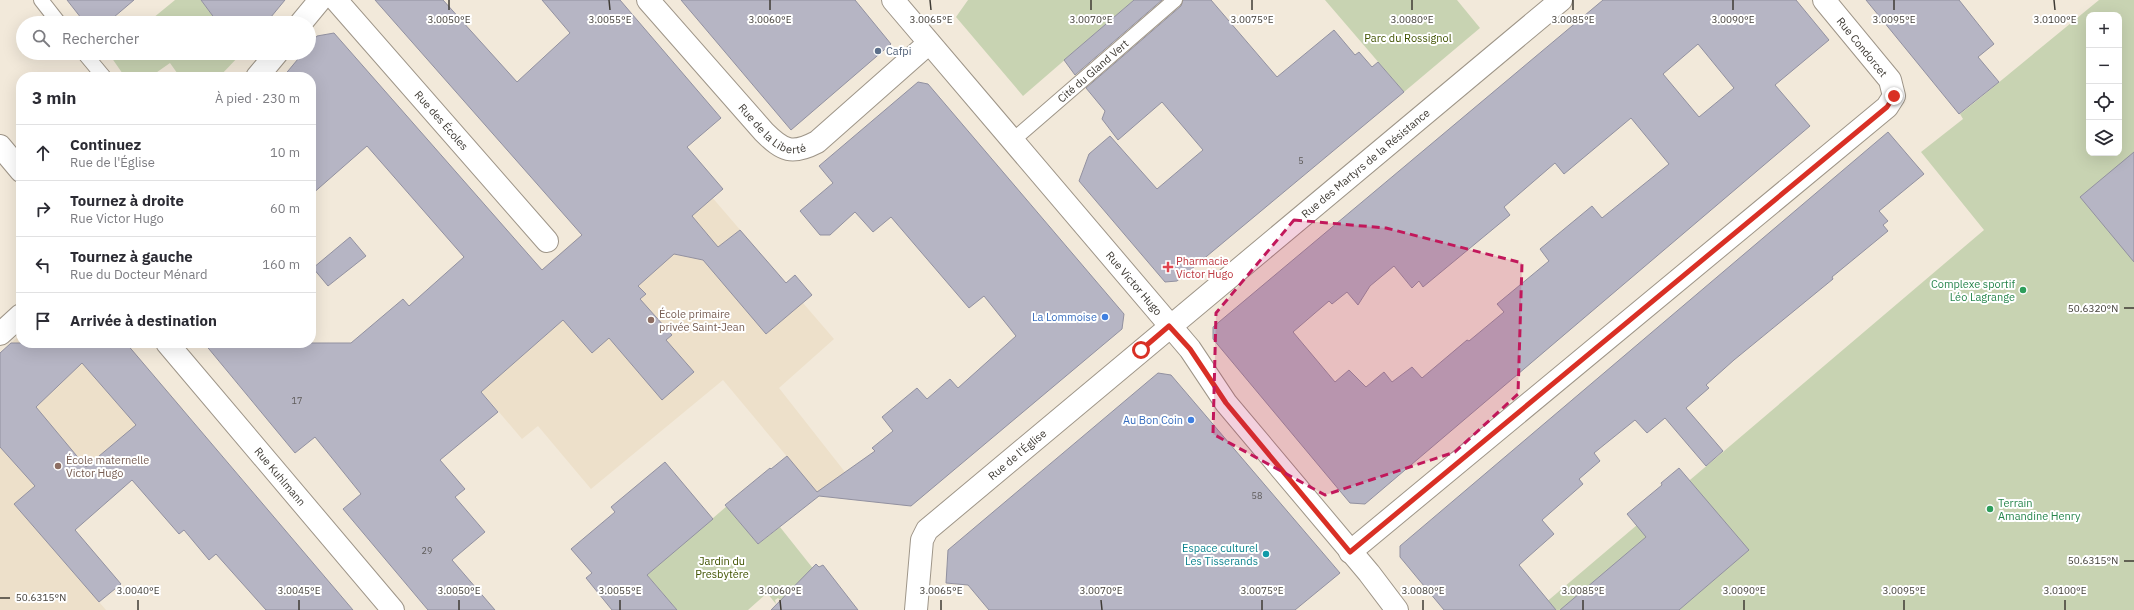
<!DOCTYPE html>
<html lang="fr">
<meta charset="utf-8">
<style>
body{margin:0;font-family:"IBM Plex Sans",sans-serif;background:#f7f7f7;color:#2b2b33}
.controls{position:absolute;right:12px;top:12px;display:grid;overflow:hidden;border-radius:8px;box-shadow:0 4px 16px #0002}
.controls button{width:36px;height:36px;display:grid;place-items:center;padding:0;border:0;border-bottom:1px solid #e1e1e2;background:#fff;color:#2b2b33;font:20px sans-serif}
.stop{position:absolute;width:12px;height:12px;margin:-9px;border:3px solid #d93025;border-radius:50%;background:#fff}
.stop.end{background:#d93025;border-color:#fff;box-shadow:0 1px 4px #0008}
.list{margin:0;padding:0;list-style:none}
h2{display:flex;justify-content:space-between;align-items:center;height:52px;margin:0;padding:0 16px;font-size:17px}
h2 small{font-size:13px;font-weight:400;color:#7c7c81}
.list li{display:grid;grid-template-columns:26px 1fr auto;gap:12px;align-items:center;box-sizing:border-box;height:56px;padding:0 16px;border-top:1px solid #e1e1e2}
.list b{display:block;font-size:15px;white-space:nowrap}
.list p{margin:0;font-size:13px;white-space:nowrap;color:#7c7c81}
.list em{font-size:13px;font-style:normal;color:#7c7c81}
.icon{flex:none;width:22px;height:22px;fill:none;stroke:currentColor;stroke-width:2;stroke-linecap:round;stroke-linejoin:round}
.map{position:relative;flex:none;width:2134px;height:610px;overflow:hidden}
.search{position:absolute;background:#fff;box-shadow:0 4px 16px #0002;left:16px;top:16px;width:300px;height:44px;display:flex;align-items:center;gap:10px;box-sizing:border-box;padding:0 14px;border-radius:22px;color:#7c7c81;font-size:15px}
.panel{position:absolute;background:#fff;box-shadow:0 4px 16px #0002;left:16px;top:72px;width:300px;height:276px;border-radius:16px}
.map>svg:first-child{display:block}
.built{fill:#ede0ca}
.green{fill:#c8d3b2;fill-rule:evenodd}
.building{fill:#b6b5c4;stroke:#9291a0;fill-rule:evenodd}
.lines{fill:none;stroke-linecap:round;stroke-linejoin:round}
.service-casing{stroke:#9e9588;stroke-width:16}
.minor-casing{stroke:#9e9588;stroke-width:24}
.tertiary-casing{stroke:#9e9588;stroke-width:24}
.service{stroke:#fff;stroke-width:14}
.minor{stroke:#fff;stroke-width:22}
.tertiary{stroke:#fff;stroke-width:22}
.route{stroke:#d93025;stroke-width:5}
.marked{fill:#c2185b;fill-opacity:0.2;stroke:#c2185b;stroke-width:3;stroke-dasharray:8 5;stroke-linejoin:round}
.ticks{fill:none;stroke:#3f3b35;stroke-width:1.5}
.service-dot{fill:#5c6f8a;stroke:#fff;stroke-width:1.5}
.health-dot{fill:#e0444e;stroke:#fff;stroke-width:1.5}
.leisure-dot{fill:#2e9e5b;stroke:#fff;stroke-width:1.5}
.shop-dot{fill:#3f7fe0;stroke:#fff;stroke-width:1.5}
.education-dot{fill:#8d6e63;stroke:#fff;stroke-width:1.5}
.culture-dot{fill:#0f9aa8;stroke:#fff;stroke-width:1.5}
.labels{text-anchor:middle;stroke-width:4;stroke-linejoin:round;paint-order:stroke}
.number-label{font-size:9px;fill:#5d5a59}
.park-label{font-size:11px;fill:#405300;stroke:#fff}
.street-label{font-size:11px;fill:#3f3b35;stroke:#fff}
.service-label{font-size:11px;fill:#4e5e75;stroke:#fff;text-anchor:start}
.health-label{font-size:11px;fill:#be3a42;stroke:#fff;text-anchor:start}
.leisure-label{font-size:11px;fill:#27864d;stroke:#fff;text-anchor:end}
.education-label{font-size:11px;fill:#785e54;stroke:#fff;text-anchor:start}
.shop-label{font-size:11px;fill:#366cbe;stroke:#fff;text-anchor:end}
.culture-label{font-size:11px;fill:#0d838f;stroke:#fff;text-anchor:end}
.ticks-label{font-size:10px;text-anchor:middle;fill:#3f3b35;stroke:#fff;stroke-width:4;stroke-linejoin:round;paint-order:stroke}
</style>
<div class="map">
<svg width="2134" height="610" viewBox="0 0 2134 610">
<rect width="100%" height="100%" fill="#f2e9da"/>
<path class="built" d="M674,153L834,339L779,388L845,472L846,499L820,496L723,380L591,489L538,426L522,439L448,352Z
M21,334V343H126L183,409L136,449L55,551L106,610H0V353Z"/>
<path class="green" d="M175,0H201L218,23H147Z
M968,0H1134L1023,96L956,17Z
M1325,0H1457L1480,28L1404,92Z
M2099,0H2134V610H1537L1984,230L1921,152L1963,119L1960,114L1975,102ZM2089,15H2119V153H2089Z
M111,53H240L241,54L219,77H180L170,63L150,77H125L109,54Z
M727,506L758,544L780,527L815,571L795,588L792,585L790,588L792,590L780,600L778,598L775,600L776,604L767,593L748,610H677L647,575Z"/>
<path class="building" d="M67,0H134L107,23H85Z
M201,0H285L266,23H218Z
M375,0H443L517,82L570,33L542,0H620L721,118L687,147L723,189L692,216L718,247L740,230L786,283L795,275L812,295L766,334L703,260L674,254L638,286L646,294L640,299L672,335L666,340L694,372L662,400L609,338L592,353L563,320L481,392L498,412L440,460L465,489L455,497L485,532L452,560L495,610H428L343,509L361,494L315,437L295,453L204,343H351L403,299L409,306L464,257L367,146L311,195V77H283L303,53H309V46L317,36L334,33L542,270L582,235Z
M681,0H855L891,44L791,130Z
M1134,0H1162L1075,75L1064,60Z
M1183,0H1211L1277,77L1334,30L1355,55L1359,52L1372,67L1378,62L1404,92L1177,281L1165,282L1079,181L1089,154L1110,136L1157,189L1203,150L1162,102L1118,140L1102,119L1105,111L1086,88L1181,6Z
M1603,0H1796L1829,40L1775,85L1810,126L1365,504L1350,503L1213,339V327ZM1698,44L1734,88L1699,117L1663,74ZM1631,118L1669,164L1602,218L1592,206L1540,249L1549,261L1497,304L1504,312L1469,341L1467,340L1422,378L1412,367L1392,382L1384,372L1366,387L1349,370L1335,382L1293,332L1329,301L1332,304L1347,292L1358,305L1370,286L1394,266L1412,288L1419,281L1423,287L1510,215L1504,207L1555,163L1564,174Z
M1866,0H1959L1994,44L1978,57L1999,82L1959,114Z
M918,82L928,84L1124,314L1122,329L911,506L819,496L758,544L725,505L770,468L771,469L787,456L817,492L875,451L872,448L893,431L882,417L917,388L927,399L950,379L958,388L1016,336L984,296L969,308L891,217L873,232L855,212L830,235H820L800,211L833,183L819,166Z
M1888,132L1924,174L1879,211L1888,221L1883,225L1888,231L1832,277L1833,279L1734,360L1706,385L1709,388L1686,408L1723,451L1706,466L1665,418L1647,433L1635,420L1594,453L1600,461L1579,479L1583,484L1542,520L1554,534L1519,565L1556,610H1444L1400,557V546Z
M2134,152V262L2080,197Z
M350,237L366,256L328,286L313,268Z
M11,343H126L353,610H266L216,554L209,560L184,530L179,534L132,480L75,530L121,584L99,602L14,504L35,486L0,447V353ZM82,363L136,425L86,467L36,407Z
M1158,373L1171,375L1340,573L1295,610H989L968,585L946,583L948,550Z
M665,462L713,519L647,575L677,610H612L586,578L592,573L571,549L615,512L611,507Z
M1679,468L1749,550L1679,610H1560L1646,537L1627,514L1662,485L1661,483Z
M816,564L819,567L823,565L858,610H771Z"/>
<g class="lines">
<g class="service-casing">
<g id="service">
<path d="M41,0L59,23"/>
<path d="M84,53L104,77"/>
<path id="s1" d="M1012,141L1175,0"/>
</g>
</g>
<g class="minor-casing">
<g id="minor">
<path id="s2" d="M336,0L547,241"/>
<path id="s3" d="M648,0L764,132C783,151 792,155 817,142L929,43"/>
<path d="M0,146L21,171"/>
<path id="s4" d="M167,343L393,610"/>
<path d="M1350,552L1887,107L1894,96L1890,80L1824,0"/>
<path id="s5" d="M916,610L922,540L927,530L1561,0"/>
</g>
</g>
<g class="tertiary-casing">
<g id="tertiary">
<path id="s6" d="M893,0L1190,349L1226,403L1369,573L1397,610"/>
<path d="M301,23L320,0"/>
<path d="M257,77L277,53"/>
<path d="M0,334L21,315"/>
</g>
</g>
<use href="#service" class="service"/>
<use href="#minor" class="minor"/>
<use href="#tertiary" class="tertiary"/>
</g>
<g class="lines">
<path class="route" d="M1141,350L1169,326L1190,349L1226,403L1350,552L1887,107L1894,96"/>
</g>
<path class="marked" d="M1294,220L1386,228L1522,263L1518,394L1455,452L1325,495L1213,434L1216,313Z"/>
<path class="ticks" d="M449,0V10M609,0L610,10M770,0V10M930,0L931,10M1091,0V10M1252,0V10M1412,0V10M1573,0V10M1733,0V10M1894,0V10M2054,0L2055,10M2124,308H2134M2124,561H2134M0,598H10M138,600V610M299,600V610M459,600V610M620,600V610M780,600L781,610M941,600V610M1101,600L1102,610M1262,600V610M1423,600V610M1583,600V610M1744,600V610M1904,600V610M2065,600V610"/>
<circle class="service-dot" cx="878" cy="51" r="4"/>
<path class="health-dot" d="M1166 261h4v4h4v4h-4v4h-4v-4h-4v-4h4z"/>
<g class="leisure-dot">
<circle cx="2023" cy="290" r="4"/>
<circle cx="1990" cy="509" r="4"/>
</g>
<g class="shop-dot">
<circle cx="1105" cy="317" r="4"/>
<circle cx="1191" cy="420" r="4"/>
</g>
<g class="education-dot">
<circle cx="651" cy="320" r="4"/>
<circle cx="58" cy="466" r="4"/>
</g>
<circle class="culture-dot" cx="1266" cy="554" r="4"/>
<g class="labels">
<g class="number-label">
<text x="1301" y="164">5</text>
<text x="297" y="404">17</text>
<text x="1257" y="499">58</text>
<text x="427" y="554">29</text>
</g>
<g class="park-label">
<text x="1408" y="42">Parc du Rossignol</text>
<text x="722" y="565">Jardin du<tspan x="722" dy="13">Presbytère</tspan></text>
</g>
<g class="street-label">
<text transform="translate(1862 47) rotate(51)" y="4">Rue Condorcet</text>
<text dy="4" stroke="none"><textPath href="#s1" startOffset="107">Cité du Gland Vert</textPath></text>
<text dy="4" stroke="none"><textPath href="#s2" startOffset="160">Rue des Écoles</textPath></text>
<text dy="4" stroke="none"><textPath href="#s3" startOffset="182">Rue de la Liberté</textPath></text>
<text dy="4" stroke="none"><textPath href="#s5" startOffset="653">Rue des Martyrs de la Résistance</textPath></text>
<text dy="4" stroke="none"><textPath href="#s6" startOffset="372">Rue Victor Hugo</textPath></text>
<text dy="4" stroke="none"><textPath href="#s5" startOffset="199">Rue de l'Église</textPath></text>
<text dy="4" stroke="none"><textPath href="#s4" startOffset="175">Rue Kuhlmann</textPath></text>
</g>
<g class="service-label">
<text x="886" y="55">Cafpi</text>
</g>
<g class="health-label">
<text x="1176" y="265">Pharmacie<tspan x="1176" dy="13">Victor Hugo</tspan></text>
</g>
<g class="leisure-label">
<text x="2015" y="288">Complexe sportif<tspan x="2015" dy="13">Léo Lagrange</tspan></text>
<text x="1998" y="507" text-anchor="start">Terrain<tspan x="1998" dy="13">Amandine Henry</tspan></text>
</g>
<g class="education-label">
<text x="659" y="318">École primaire<tspan x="659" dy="13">privée Saint-Jean</tspan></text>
<text x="66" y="464">École maternelle<tspan x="66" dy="13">Victor Hugo</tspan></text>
</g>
<g class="shop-label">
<text x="1097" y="321">La Lommoise</text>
<text x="1183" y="424">Au Bon Coin</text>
</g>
<g class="culture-label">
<text x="1258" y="552">Espace culturel<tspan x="1258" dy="13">Les Tisserands</tspan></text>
</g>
</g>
<g class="ticks-label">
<text x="449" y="23">3.0050°E</text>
<text x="610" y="23">3.0055°E</text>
<text x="770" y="23">3.0060°E</text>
<text x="931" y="23">3.0065°E</text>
<text x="1091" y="23">3.0070°E</text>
<text x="1252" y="23">3.0075°E</text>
<text x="1412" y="23">3.0080°E</text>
<text x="1573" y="23">3.0085°E</text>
<text x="1733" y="23">3.0090°E</text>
<text x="1894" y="23">3.0095°E</text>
<text x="2055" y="23">3.0100°E</text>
<text x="2093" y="312">50.6320°N</text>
<text x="2093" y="564">50.6315°N</text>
<text x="138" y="594">3.0040°E</text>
<text x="299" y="594">3.0045°E</text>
<text x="459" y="594">3.0050°E</text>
<text x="620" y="594">3.0055°E</text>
<text x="780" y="594">3.0060°E</text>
<text x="941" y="594">3.0065°E</text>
<text x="1101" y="594">3.0070°E</text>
<text x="1262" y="594">3.0075°E</text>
<text x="1423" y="594">3.0080°E</text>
<text x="1583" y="594">3.0085°E</text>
<text x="1744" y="594">3.0090°E</text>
<text x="1904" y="594">3.0095°E</text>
<text x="2065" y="594">3.0100°E</text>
<text x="41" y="601">50.6315°N</text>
</g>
</svg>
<div class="controls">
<button>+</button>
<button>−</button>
<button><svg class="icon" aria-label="locate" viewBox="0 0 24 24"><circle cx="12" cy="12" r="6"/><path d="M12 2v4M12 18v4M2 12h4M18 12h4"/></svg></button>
<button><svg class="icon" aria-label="layers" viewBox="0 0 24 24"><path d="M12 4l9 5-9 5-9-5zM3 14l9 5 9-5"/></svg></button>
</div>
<div class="stop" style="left:1141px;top:350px"></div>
<div class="stop end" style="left:1894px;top:96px"></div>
<div class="search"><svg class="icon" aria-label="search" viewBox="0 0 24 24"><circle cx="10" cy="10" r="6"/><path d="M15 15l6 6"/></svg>Rechercher</div>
<section class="panel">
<h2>3 min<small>À pied · 230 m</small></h2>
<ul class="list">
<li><svg class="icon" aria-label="ahead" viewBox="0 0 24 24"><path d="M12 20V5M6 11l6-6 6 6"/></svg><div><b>Continuez</b><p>Rue de l'Église</p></div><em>10 m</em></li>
<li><svg class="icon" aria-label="right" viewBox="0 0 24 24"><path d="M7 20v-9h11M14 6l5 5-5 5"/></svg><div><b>Tournez à droite</b><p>Rue Victor Hugo</p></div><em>60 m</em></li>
<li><svg class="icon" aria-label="left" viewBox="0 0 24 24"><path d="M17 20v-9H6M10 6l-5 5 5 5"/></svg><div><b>Tournez à gauche</b><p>Rue du Docteur Ménard</p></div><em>160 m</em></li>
<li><svg class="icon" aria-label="arrive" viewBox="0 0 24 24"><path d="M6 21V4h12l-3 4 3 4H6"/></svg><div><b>Arrivée à destination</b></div></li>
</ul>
</section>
</div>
